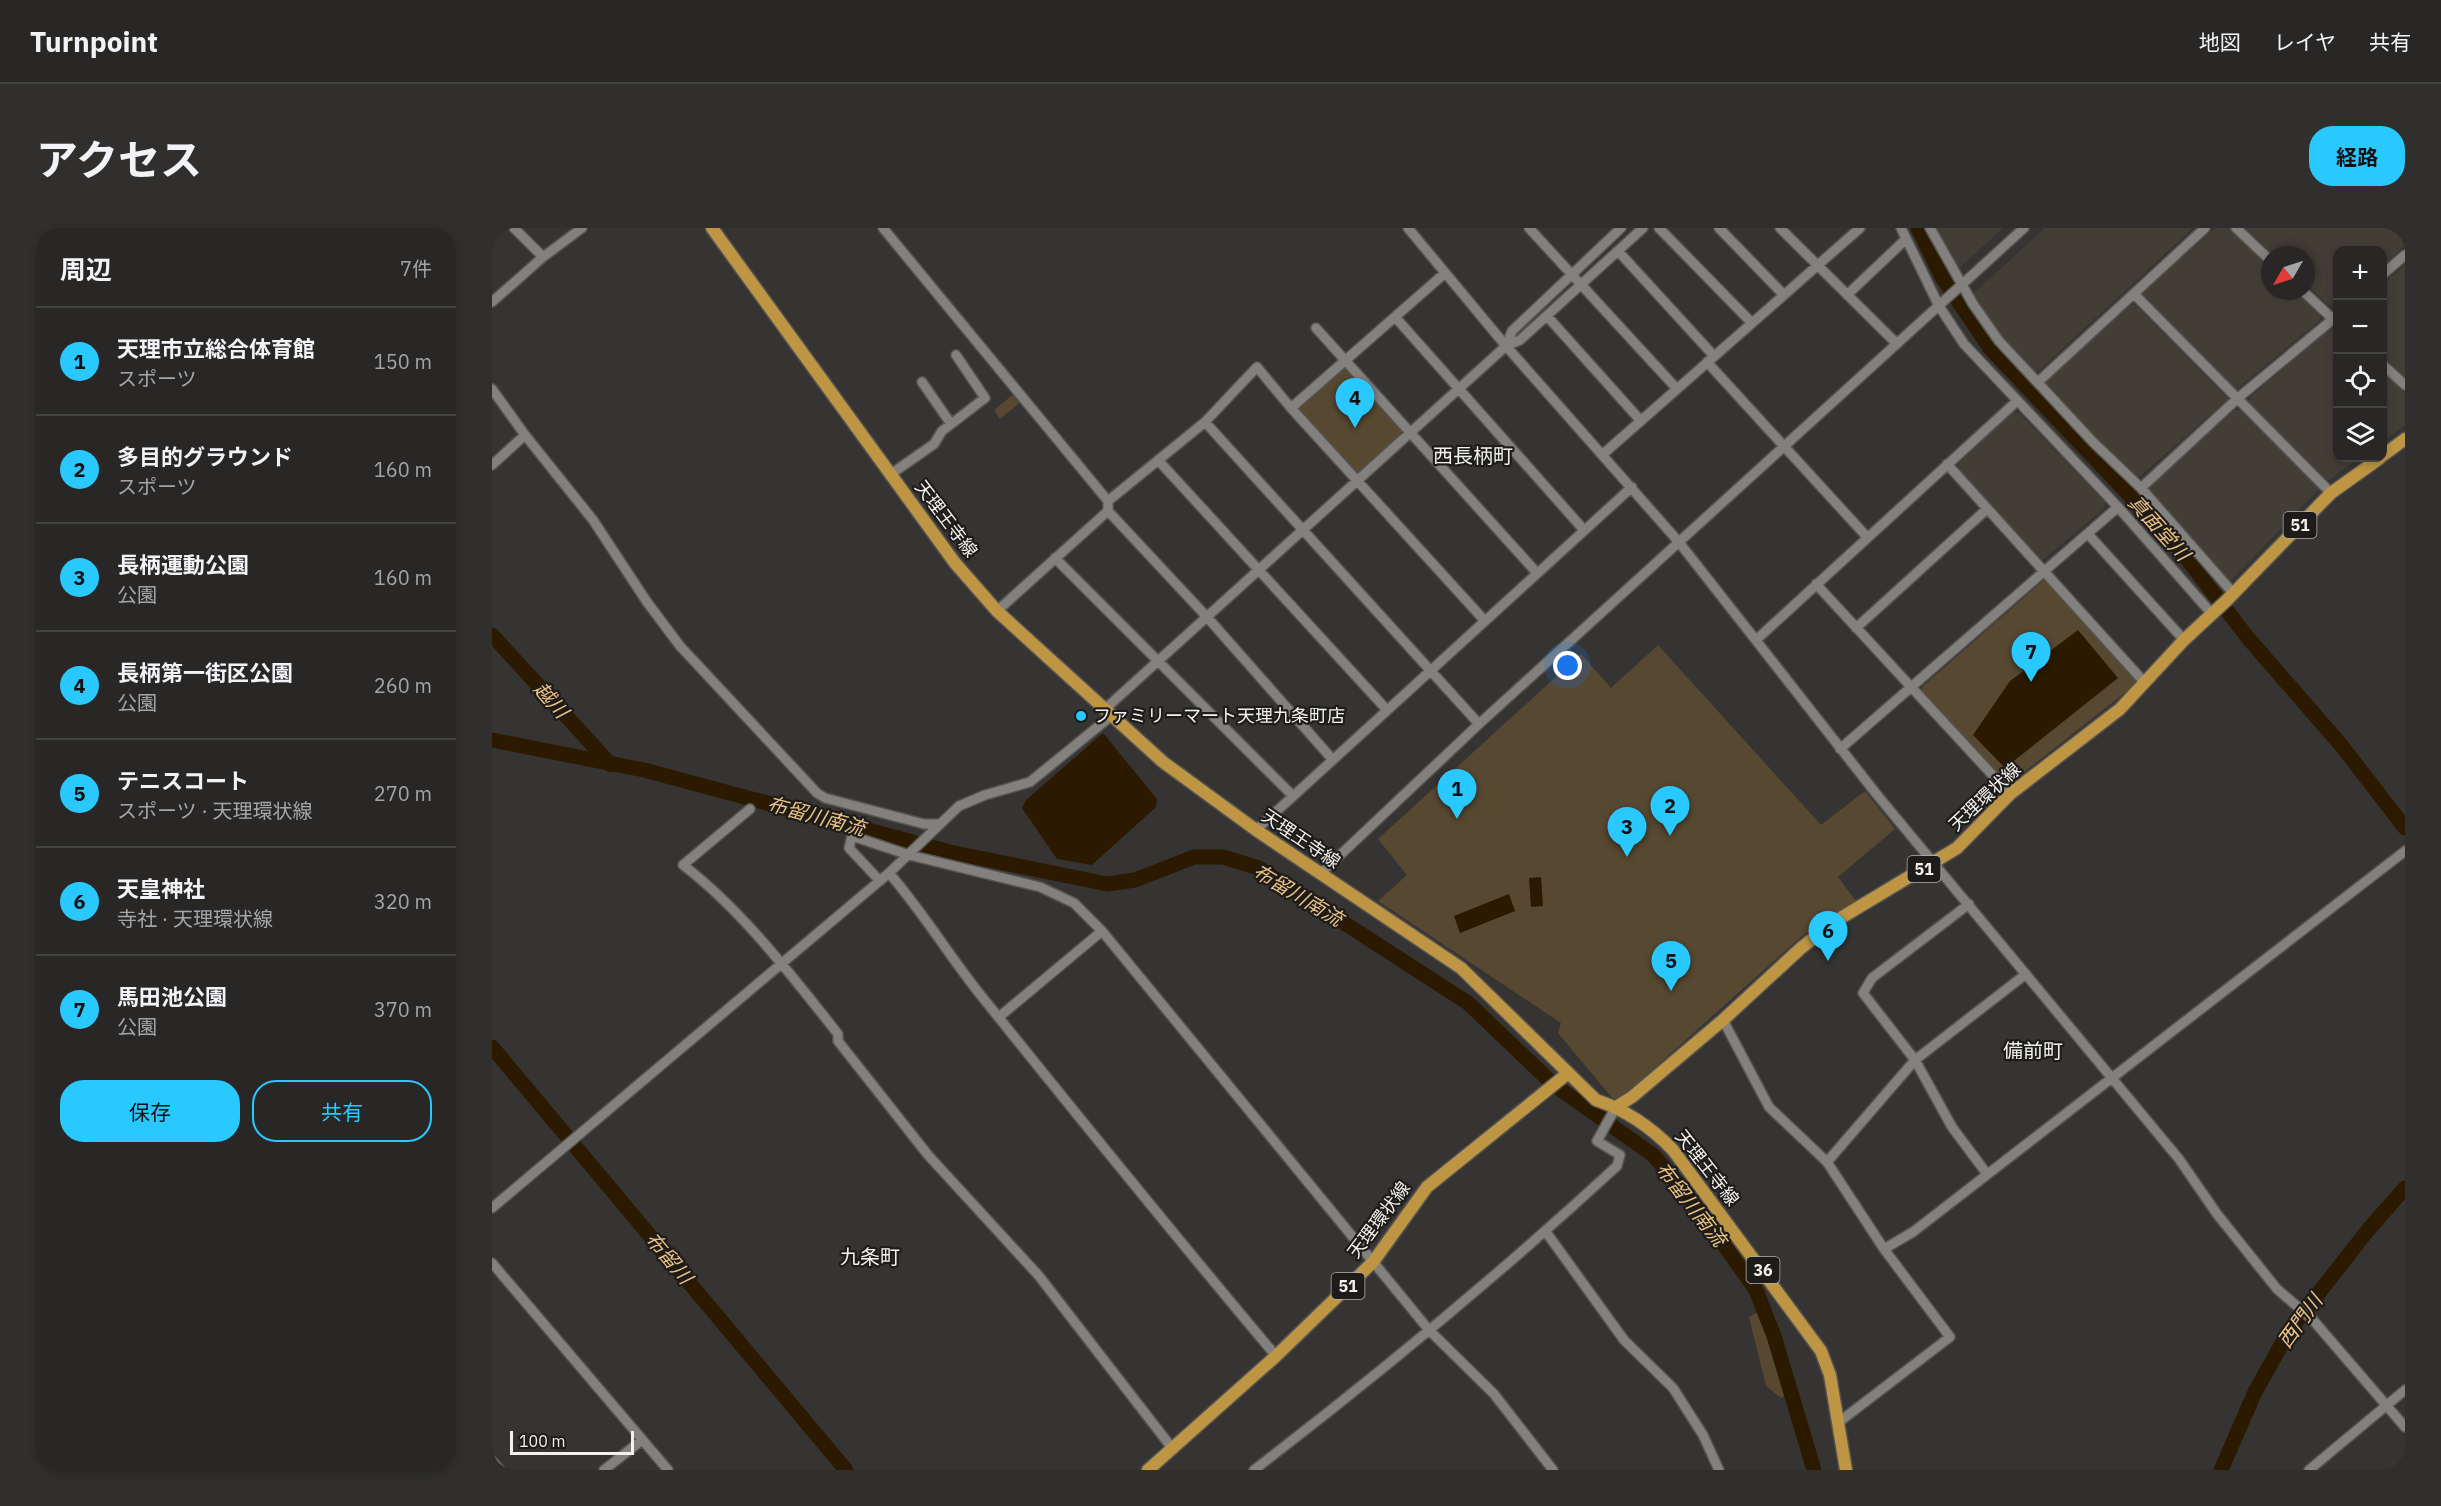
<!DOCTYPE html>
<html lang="ja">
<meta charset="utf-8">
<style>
body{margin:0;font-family:"IBM Plex Sans","Noto Sans JP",sans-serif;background:#302f2e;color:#f1f3f6}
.controls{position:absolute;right:18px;top:18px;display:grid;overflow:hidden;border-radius:12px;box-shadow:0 3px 9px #0003}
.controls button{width:54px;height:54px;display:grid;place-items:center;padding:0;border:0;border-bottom:2px solid #444443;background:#282726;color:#f1f3f6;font:30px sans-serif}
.compass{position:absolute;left:1769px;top:18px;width:54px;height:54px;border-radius:50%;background:#282726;box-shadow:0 3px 9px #0003;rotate:231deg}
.scale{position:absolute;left:18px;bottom:15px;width:124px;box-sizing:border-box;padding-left:6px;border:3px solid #f2f1ef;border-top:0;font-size:16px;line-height:21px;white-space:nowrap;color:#f2f1ef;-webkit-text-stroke:4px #1d1c1b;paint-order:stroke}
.you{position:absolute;left:1076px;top:438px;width:21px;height:21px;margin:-15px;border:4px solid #fff;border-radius:50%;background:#1a73e8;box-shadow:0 0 0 9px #1a73e833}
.badge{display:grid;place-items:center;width:39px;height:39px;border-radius:50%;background:#29c8ff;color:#111;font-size:20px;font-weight:700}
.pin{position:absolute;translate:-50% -50px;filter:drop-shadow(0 2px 3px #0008)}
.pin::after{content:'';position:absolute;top:32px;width:21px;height:18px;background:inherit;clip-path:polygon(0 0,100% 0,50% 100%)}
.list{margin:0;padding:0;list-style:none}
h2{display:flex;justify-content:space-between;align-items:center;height:78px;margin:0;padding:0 24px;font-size:26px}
h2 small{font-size:20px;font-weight:400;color:#a5a5a7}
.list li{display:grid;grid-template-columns:39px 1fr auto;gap:18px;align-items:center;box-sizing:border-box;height:108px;padding:0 24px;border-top:2px solid #444443}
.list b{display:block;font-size:22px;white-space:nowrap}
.list p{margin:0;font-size:20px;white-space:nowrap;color:#a5a5a7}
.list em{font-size:20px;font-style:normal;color:#a5a5a7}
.actions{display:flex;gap:12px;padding:18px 24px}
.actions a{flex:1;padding:14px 0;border:2px solid #29c8ff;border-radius:24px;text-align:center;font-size:21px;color:#29c8ff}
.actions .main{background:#29c8ff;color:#111}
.icon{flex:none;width:33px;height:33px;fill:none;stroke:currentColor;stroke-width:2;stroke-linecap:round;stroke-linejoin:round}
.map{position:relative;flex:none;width:1913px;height:1242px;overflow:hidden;border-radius:24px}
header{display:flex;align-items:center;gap:36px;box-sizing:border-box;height:84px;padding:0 30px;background:#282726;border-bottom:2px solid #444443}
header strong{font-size:28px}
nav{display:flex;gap:33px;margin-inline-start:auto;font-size:21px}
.intro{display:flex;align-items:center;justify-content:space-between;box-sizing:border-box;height:144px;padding:0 36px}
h1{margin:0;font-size:42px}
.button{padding:15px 27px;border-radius:24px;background:#29c8ff;color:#111;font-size:21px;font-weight:700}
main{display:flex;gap:36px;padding:0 36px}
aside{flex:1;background:#282726;border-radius:24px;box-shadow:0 3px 9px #0003}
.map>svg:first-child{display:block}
.built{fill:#423d35}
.green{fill:#574831}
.water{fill:#2b1a00}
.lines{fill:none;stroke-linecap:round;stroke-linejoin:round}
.river{stroke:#2b1a00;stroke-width:15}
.minor-casing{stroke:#555351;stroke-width:12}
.major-casing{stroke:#555351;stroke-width:15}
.minor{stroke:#83817e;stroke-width:9}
.major{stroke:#be9543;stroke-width:12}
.poi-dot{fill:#29c8ff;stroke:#1d1c1b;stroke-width:2}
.labels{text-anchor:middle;stroke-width:4.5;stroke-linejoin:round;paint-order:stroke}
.shield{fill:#1d1c1b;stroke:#b2b1af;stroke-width:1.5}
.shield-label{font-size:16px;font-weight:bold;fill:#f2f1ef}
.street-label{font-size:18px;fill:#f2f1ef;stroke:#1d1c1b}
.poi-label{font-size:18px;fill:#f2f1ef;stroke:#1d1c1b;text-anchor:start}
.neighbourhood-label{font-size:20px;fill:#f2f1ef;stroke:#1d1c1b}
.water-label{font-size:20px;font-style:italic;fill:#eac182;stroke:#1d1c1b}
</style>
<header>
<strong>Turnpoint</strong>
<nav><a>地図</a><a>レイヤ</a><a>共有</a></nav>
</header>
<div class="intro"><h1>アクセス</h1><a class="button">経路</a></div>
<main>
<aside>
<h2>周辺<small>7件</small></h2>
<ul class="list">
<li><span class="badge">1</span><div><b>天理市立総合体育館</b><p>スポーツ</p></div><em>150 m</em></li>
<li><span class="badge">2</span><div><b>多目的グラウンド</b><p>スポーツ</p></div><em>160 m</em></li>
<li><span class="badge">3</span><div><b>長柄運動公園</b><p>公園</p></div><em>160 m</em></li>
<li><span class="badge">4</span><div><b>長柄第一街区公園</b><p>公園</p></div><em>260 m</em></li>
<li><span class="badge">5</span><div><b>テニスコート</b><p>スポーツ · 天理環状線</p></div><em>270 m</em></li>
<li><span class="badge">6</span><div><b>天皇神社</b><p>寺社 · 天理環状線</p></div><em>320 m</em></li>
<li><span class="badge">7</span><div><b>馬田池公園</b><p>公園</p></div><em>370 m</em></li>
</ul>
<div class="actions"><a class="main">保存</a><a>共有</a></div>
</aside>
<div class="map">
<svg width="1913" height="1242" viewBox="0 0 1913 1242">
<rect width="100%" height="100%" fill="#363432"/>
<path class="built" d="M1442,0H1511L1464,43Z
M1553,0H1701L1542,147L1494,91L1481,66Z
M1723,0H1737L1778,38V63H1804L1828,85V92L1743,163L1652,70L1650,64Z
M1753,0H1913V17L1891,38L1890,22H1846L1845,77H1837L1814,56V27H1782Z
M1913,37V149L1891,128L1890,56Z
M1639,77H1644L1736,171L1645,251H1640L1554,158V152Z
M1839,100L1845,102L1846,230H1868L1834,254L1757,174L1758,169Z
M1891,143L1913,165V197L1891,214Z
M1743,182H1751L1827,261L1738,354L1734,353L1656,264L1655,260Z
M1519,185L1528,186L1613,274L1612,281L1547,335L1464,242V238Z"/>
<path class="green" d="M857,138L908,194L910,207L863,250L804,185L806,180L849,140Z
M523,165L530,173L508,191L502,182Z
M1552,352L1643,450L1644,456L1517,556H1512L1431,467L1430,459Z
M1166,417L1329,597L1373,563L1403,601L1346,649L1364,673L1311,707L1131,868L1121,871L1066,805L1069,795L886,673L915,647L886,611L1089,426L1119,460Z
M1268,1083L1298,1164L1289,1170L1274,1158L1257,1089Z"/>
<path class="water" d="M1586,402L1626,450L1513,540L1481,507L1518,453Z
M611,505L665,571L664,579L600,637L565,631L530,580L534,572Z
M1049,649L1051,678L1039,679L1037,650Z
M1017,666L1023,683L968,705L962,688Z"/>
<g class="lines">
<path class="river" d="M1426,0L1450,49L1498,120L1682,314L1756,410L1849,517L1913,600
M0,407L119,537
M0,512L152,542L458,624L615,656L643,652L702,629H731L767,640L976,775L1062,857L1161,927L1199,970L1264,1062L1282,1108L1322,1242
M0,819L354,1242
M1729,1242L1763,1164L1797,1103L1876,1002L1913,960"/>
<g class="minor-casing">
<path id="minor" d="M22,0L51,29
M391,0L616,273
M916,0L1014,118L1186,313L1386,568L1687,931L1725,986L1785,1061L1821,1092L1913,1199
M1037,0L1185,161
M1167,0L1259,94
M1227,0L1291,66
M1288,0L1405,116
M1409,0L1447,78L1472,116L1626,279L1720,386
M1438,0L1481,76L1507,113L1601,214L1649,260L1742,366
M1744,0L1778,32
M1126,23L1222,128
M1890,47L1913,27
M1811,63L1844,94
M1642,66L1839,265
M1355,67L1414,11
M0,74L51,29L90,0
M1055,88L1149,193
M904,90L1092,302
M824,100L1045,345
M1014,118L1020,103L1129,0
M1215,134L1375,309
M1890,136L1913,157
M430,154L459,196
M1546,154L1713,0
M0,161L33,207L101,292L155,374L188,418L325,565L333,570L432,596H447
M799,180L953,45
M713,194L987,496
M1110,227L1368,0
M666,232L895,482
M1455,236L1653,455
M0,237L33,207
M399,246L442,216L450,203L493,170L464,127
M1649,260L1746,170L1846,87
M616,283L715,389L841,532
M1596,306L1692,412
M563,330L801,568
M1324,356L1518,566
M505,383L616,283V273L713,194L765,139L799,180L993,393
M1364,400L1495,281
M1264,412L1525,173
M613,481L1014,118L1028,112L1151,0
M1348,521L1626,279
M258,581L191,637C250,682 300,748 346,806V813L436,927L547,1048L680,1220
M764,602L1140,259
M397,645C430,683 456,726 487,765C585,887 683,1008 784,1128
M828,646L987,496L1532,0
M388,653L357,620L360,608L417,627L548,659L582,675L610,703L937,1102L1002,1166L1061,1242
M1477,676L1380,750L1371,765L1423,832L1460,899L1495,946
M507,789L610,703
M1231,792L1277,879L1335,934L1392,1021L1458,1109L1347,1194
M1335,934L1423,832L1534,746
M0,980L397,645L467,578L493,567L538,554L619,488
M1054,1004L1132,1112L1181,1160L1211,1207L1227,1242
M1392,1021L1421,1004L1913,623
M0,1035L176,1242
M0,1233L8,1242
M112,1242L150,1212
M762,1242C887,1146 1009,1045 1125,938L1128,927L1105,913L1124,879
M1817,1242L1913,1162"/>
</g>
<g class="major-casing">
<path id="major" d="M220,0L463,335L505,383L671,534L764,602L969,740L1104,872C1134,882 1159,899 1181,922L1329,1123L1338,1147L1354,1242
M1890,228L1913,211
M1124,879L1140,869L1231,792L1309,720L1342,694L1465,620L1518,566L1628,481L1692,412L1735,372L1839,265L1888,230
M656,1242L784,1128L881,1034L935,959L1075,846"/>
</g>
<use href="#minor" class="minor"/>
<use href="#major" class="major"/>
</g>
<circle class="poi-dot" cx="589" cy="488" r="6"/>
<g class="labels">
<g class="shield">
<rect x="1791.5" y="284" width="33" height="26" rx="4.5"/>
<rect x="1415.5" y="628" width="33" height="26" rx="4.5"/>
<rect x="1254.5" y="1029" width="33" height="26" rx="4.5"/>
<rect x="839.5" y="1045" width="33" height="26" rx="4.5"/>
</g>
<g class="shield-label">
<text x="1808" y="303">51</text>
<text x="1432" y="647">51</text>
<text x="1271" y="1048">36</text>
<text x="856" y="1064">51</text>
</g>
<g class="street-label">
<text transform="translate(454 291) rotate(53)" y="6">天理王寺線</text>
<text transform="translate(1493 569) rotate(-43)" y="6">天理環状線</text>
<text transform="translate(809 611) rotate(34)" y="6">天理王寺線</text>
<text transform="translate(1215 940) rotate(52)" y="6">天理王寺線</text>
<text transform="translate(887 992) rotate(-53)" y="6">天理環状線</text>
</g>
<g class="poi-label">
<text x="601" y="494">ファミリーマート天理九条町店</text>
</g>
<g class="neighbourhood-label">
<text x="981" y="235">西長柄町</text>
<text x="1541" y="830">備前町</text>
<text x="378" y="1036">九条町</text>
</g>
<g class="water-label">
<text transform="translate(1667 300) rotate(48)" y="7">真面堂川</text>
<text transform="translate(59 472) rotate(48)" y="7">越川</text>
<text transform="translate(324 588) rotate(15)" y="7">布留川南流</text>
<text transform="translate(806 667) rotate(31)" y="7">布留川南流</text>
<text transform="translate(1199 976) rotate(52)" y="7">布留川南流</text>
<text transform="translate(177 1030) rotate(50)" y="7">布留川</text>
<text transform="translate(1808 1093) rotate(-54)" y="7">西門川</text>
</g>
</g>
</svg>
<div class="controls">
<button>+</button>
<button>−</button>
<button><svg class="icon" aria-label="locate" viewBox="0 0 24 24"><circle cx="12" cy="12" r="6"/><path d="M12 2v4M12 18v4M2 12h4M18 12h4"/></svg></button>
<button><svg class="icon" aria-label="layers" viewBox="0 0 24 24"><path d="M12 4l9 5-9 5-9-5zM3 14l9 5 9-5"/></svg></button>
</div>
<svg class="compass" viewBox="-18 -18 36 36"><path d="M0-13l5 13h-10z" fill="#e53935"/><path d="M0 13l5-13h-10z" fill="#a5a5a7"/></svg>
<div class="scale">100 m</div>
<div class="you"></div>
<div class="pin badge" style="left:965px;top:591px">1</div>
<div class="pin badge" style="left:1178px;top:608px">2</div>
<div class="pin badge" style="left:1135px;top:629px">3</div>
<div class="pin badge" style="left:863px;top:200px">4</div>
<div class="pin badge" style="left:1179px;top:763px">5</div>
<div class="pin badge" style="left:1336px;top:733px">6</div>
<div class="pin badge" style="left:1539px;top:454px">7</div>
</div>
</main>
